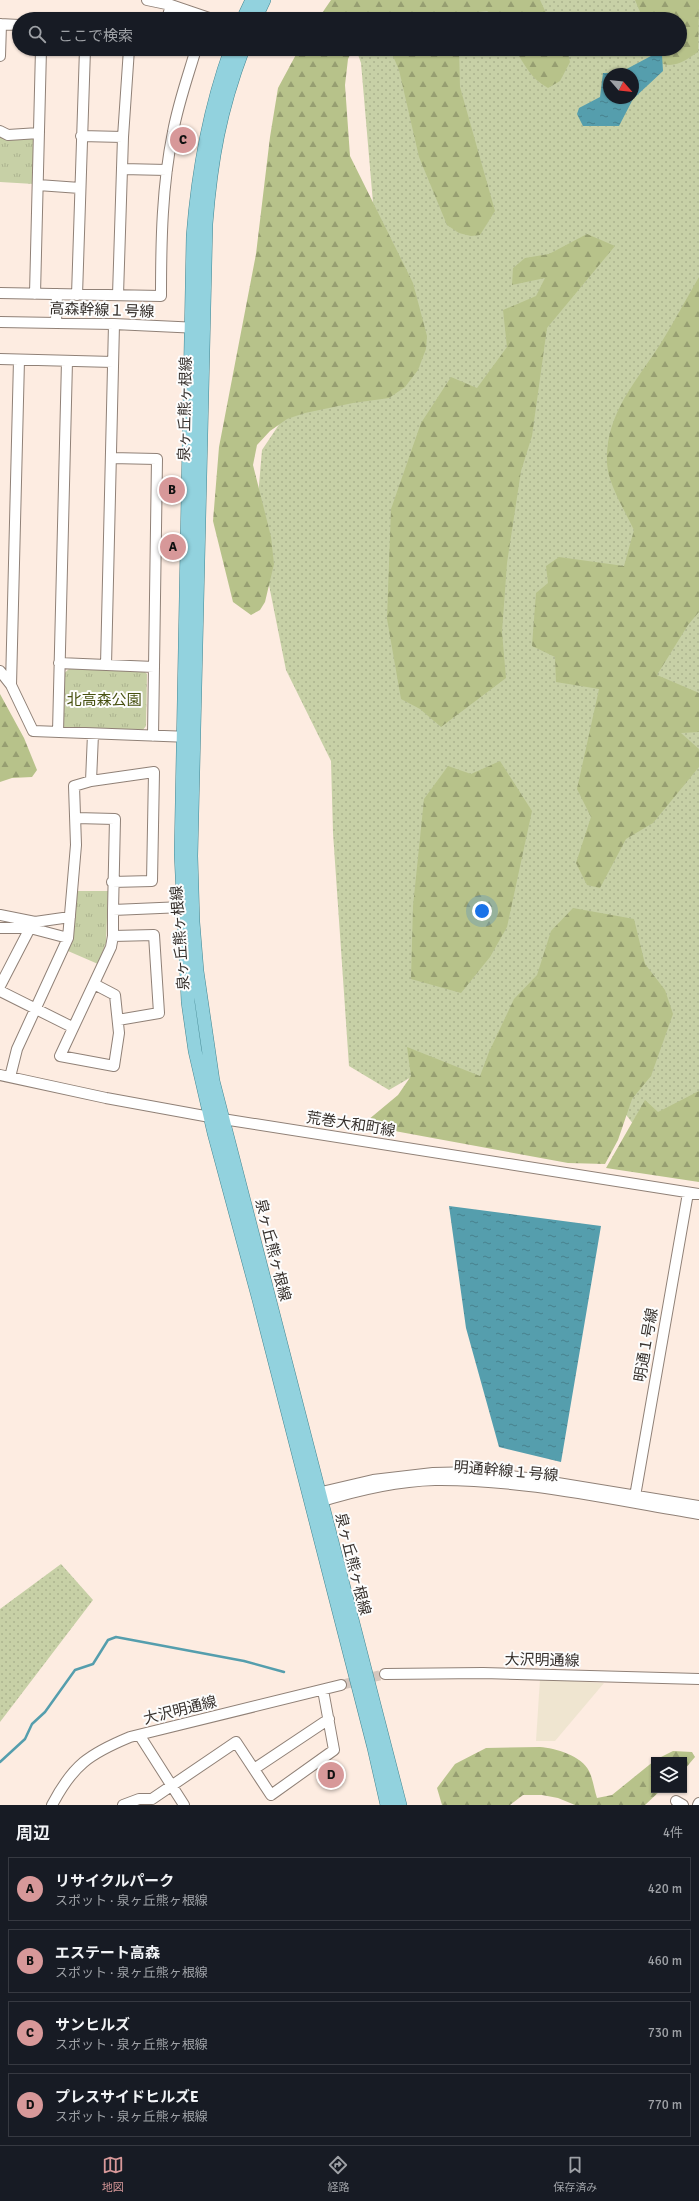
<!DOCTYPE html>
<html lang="ja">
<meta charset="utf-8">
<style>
body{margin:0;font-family:Signika,"Noto Sans JP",sans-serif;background:#20242c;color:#f1f3f6}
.controls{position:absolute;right:12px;bottom:12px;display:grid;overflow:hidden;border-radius:0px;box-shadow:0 1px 3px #0004}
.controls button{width:36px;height:36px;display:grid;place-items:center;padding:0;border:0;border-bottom:1px solid #363941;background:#171b24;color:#f1f3f6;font:20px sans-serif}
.compass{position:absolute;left:603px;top:68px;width:36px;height:36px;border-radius:50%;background:#171b24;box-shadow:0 1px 3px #0004;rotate:118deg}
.you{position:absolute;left:482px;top:911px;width:14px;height:14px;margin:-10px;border:3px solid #fff;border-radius:50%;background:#1a73e8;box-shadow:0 0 0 6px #1a73e833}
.badge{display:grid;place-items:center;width:26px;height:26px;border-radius:50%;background:#d79899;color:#111;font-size:13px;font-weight:700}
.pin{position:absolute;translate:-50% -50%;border:2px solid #fff;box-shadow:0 1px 4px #0006}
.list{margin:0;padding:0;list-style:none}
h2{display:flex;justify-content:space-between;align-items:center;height:52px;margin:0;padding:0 16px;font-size:17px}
h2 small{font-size:13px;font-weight:400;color:#9ea1a6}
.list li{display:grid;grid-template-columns:26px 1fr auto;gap:12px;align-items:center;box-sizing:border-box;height:64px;margin:0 8px 8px;padding:0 8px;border:1px solid #363941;border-radius:0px}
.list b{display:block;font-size:15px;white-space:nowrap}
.list p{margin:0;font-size:13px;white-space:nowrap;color:#9ea1a6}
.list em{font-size:13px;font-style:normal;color:#9ea1a6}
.icon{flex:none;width:22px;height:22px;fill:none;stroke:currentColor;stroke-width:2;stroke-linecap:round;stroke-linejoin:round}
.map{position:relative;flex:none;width:699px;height:1805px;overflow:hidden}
.search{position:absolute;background:#171b24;box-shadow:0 1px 3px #0004;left:12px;right:12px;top:12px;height:44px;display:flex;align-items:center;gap:10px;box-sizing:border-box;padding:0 14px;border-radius:22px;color:#9ea1a6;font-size:15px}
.sheet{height:340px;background:#171b24}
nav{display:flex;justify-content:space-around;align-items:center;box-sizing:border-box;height:56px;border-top:1px solid #363941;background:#171b24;font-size:11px;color:#9ea1a6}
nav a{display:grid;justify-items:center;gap:2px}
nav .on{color:#d79899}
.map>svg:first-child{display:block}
.education{fill:#efe5d0}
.grass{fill:url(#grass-dots);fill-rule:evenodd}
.forest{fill:url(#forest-firs)}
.park{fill:url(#park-tufts)}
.water{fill:url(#water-ripples);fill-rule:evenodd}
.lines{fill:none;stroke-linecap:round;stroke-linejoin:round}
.stream{stroke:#559ead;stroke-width:2.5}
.minor-tunnel{stroke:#d5c6bd;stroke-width:10;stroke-dasharray:10 5;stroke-linecap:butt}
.minor-casing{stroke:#908177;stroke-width:12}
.major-casing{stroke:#438691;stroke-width:14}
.minor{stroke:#fff;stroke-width:10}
.major{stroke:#92d2de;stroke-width:13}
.labels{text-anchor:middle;stroke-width:4;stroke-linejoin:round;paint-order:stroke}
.street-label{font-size:15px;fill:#36302c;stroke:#fdfdfd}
.park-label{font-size:15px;fill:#485111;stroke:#fdfdfd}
</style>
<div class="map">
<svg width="699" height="1805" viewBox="0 0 699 1805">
<defs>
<pattern id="grass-dots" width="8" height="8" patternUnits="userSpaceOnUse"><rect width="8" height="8" fill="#c7d0a6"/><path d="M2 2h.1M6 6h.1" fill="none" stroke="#acb38f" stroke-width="1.8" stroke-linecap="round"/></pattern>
<pattern id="forest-firs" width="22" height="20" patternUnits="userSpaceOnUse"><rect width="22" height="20" fill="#b7c28a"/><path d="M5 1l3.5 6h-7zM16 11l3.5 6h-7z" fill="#969e71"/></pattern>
<pattern id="park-tufts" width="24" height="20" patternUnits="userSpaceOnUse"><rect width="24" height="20" fill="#c7d0a6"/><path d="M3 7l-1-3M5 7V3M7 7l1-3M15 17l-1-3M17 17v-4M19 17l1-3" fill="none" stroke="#acb38f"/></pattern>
<pattern id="water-ripples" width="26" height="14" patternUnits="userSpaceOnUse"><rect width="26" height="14" fill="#559ead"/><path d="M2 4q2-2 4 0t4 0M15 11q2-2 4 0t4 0" fill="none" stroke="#47818d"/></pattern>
</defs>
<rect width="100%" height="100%" fill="#fdece1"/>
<path class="education" d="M540,1679L604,1683L555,1741H536Z"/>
<path class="grass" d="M339,0H699V1100L637,1129L617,1103L425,1069L389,1090L349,1066L333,833L331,761L286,670L256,520L262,450L314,372L381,296L361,63L356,49H680V19H345ZM609,74H633V98H609Z
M61,1564L93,1600L0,1722V1609Z"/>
<path class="forest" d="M331,0H540L549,19H499L487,11L478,12L468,19H318Z
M635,0H699L698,52C686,60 673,70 659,62L655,49H680V19H643Z
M299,49H353L348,59L345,85L350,156L413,283L427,336L426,349L418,370L405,387L389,398L353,403L305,413L287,419L270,431L257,445L253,465L271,537L274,564L265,602L260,610L251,615L233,602L213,521L219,447L256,254L270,137L278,88Z
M390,49H459L460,87L495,211L480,235L471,236L459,233L447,225L419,157L399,70Z
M515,49H567L570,62L560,81L548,88C531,79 524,64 515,49Z
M587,234L615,246L547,328L532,436L521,471L507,563L502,632L506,678L441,727L420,709L401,699L387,619L391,509L421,423L451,377L477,388L507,347L503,310L536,296L545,278L512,285L513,268L525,258L549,254Z
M699,277V612L688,625L657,675L699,693V732L681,733L699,749V767L653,823L626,839L600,888L587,885L576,863L591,817L577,789L599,689L556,682L555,657L532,646L536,593L548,583L546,566L559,557L624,566L634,530C625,511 608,484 607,463C605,414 636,382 661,343C674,322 686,299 699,277Z
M0,694L24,738L37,770L32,777L12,778L0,782Z
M500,761L532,811L507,927L490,957L461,993L411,979L413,906L424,799L448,766L471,774Z
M573,908L634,919L645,964L665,990L673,1014L651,1076L632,1099L618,1140L605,1164L568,1163L362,1125L398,1095L411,1076L407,1047L480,1076L489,1052L514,999L537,975L551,931Z
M699,1091V1182L606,1168L645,1100L658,1112Z
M540,1747C555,1748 582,1756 589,1771C593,1779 594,1789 597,1798L612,1795L654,1761V1790H661L645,1805H575L558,1798L542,1795H523L510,1805H442L437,1788L455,1764L486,1748Z
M673,1751L692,1752L695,1757L684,1770V1760H655Z"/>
<path class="park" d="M0,137L31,138L36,141L34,184L0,182Z
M69,669L143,670L147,674L146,726L142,731L65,730L60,725L62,675Z
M76,891H108L106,943L98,964L68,951L72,941Z"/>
<path class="water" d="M662,55L663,71L633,99L619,126H583L577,114L579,108L600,97L603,73H619L651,56ZM609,74H633V98H609Z
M449,1206L601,1226L561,1462L499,1447L466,1328Z"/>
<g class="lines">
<path class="stream" d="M0,1762L25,1739L32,1724L45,1712L75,1670L93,1664L108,1640L116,1637L244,1661L284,1672"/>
<path class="minor-tunnel" d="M341,1685L385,1674"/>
<g class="minor-casing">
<path id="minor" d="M147,0L171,5L212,19
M167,19L171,5
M0,24L19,25
M0,56L1,24
M0,131L8,135L39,133
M81,136L123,137
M122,169L167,170
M38,185L80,188
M0,293L161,296C161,241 162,186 173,132C178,104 188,76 196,49
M35,294L41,49
M77,295L85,49
M118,295L123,137L129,49
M0,322L114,324L199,328
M56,323L57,294
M0,359L113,362
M111,458L157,459L153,736
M59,663L154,667
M106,665L114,324
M0,671L11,685L33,731L190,737
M11,685L19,360
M58,732L67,361
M91,781L154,772L152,881L112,882
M76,818L115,819L113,910L183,907
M113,910V936
M0,915L35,922L70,917
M0,928H30L68,938L76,845L74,786L91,781L93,734
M94,984L115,995L119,1033L114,1066L60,1056L111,947L113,936L154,935L159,1013L118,1020
M0,986L30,928
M0,991L72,1027
M0,1075L106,1098L210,1117L699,1194
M10,1077L17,1049L68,938
M313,1494L373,1480L433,1473L475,1472L527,1478L699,1506
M634,1502L688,1193
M316,1503C354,1491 395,1481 435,1480C523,1479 612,1500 699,1514
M385,1674L483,1673L699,1679
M140,1736L184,1805
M254,1769L329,1719
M676,1801L683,1805
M52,1805C73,1765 89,1754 130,1737L341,1685
M123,1805L139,1799H152L236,1742L271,1795L334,1750L323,1690
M698,1805L699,1803"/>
</g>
<g class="major-casing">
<path id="major" d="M243,19L252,0
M255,19L264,0
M231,49C209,110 198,172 193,236L181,854L188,1002L195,1051L214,1133L259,1300L374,1748L387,1805
M243,49C220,110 211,159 206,224L191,856L193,922L197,971L213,1081L400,1805"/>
</g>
<use href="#minor" class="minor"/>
<use href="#major" class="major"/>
</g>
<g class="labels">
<g class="street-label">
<text transform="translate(102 310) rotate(2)" y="5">高森幹線１号線</text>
<text transform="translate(185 409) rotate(-89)" y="5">泉ヶ丘熊ヶ根線</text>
<text transform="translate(180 938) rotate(-94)" y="5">泉ヶ丘熊ヶ根線</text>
<text transform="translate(351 1124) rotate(9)" y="5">荒巻大和町線</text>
<text transform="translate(273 1250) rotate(76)" y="5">泉ヶ丘熊ヶ根線</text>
<text transform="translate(646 1345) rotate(-80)" y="5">明通１号線</text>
<text transform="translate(506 1471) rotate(5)" y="5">明通幹線１号線</text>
<text transform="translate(353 1564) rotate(76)" y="5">泉ヶ丘熊ヶ根線</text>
<text transform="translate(542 1660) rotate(1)" y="5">大沢明通線</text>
<text transform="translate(180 1710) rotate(-14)" y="5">大沢明通線</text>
</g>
<g class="park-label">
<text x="104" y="705">北高森公園</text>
</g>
</g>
</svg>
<div class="controls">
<button><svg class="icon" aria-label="layers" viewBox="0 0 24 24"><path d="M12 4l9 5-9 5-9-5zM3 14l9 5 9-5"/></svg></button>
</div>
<svg class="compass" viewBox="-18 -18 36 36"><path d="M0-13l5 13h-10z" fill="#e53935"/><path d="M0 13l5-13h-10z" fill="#9ea1a6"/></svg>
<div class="you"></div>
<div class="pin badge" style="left:173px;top:547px">A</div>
<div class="pin badge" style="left:172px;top:490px">B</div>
<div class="pin badge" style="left:183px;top:140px">C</div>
<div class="pin badge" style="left:331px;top:1775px">D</div>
<div class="search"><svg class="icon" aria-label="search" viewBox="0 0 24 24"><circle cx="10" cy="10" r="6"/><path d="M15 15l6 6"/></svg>ここで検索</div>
</div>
<section class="sheet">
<h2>周辺<small>4件</small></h2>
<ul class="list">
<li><span class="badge">A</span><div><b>リサイクルパーク</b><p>スポット · 泉ヶ丘熊ヶ根線</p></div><em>420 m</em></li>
<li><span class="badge">B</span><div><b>エステート高森</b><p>スポット · 泉ヶ丘熊ヶ根線</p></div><em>460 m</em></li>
<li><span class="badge">C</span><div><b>サンヒルズ</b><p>スポット · 泉ヶ丘熊ヶ根線</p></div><em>730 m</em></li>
<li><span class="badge">D</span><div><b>プレスサイドヒルズE</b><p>スポット · 泉ヶ丘熊ヶ根線</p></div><em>770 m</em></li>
</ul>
</section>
<nav>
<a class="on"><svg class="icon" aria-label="map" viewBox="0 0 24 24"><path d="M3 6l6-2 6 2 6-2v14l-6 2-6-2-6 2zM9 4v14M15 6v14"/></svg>地図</a>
<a><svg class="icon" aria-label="directions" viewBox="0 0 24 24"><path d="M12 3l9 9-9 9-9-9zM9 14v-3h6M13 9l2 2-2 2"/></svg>経路</a>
<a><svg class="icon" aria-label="saved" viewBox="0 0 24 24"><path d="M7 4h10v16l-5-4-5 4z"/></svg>保存済み</a>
</nav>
